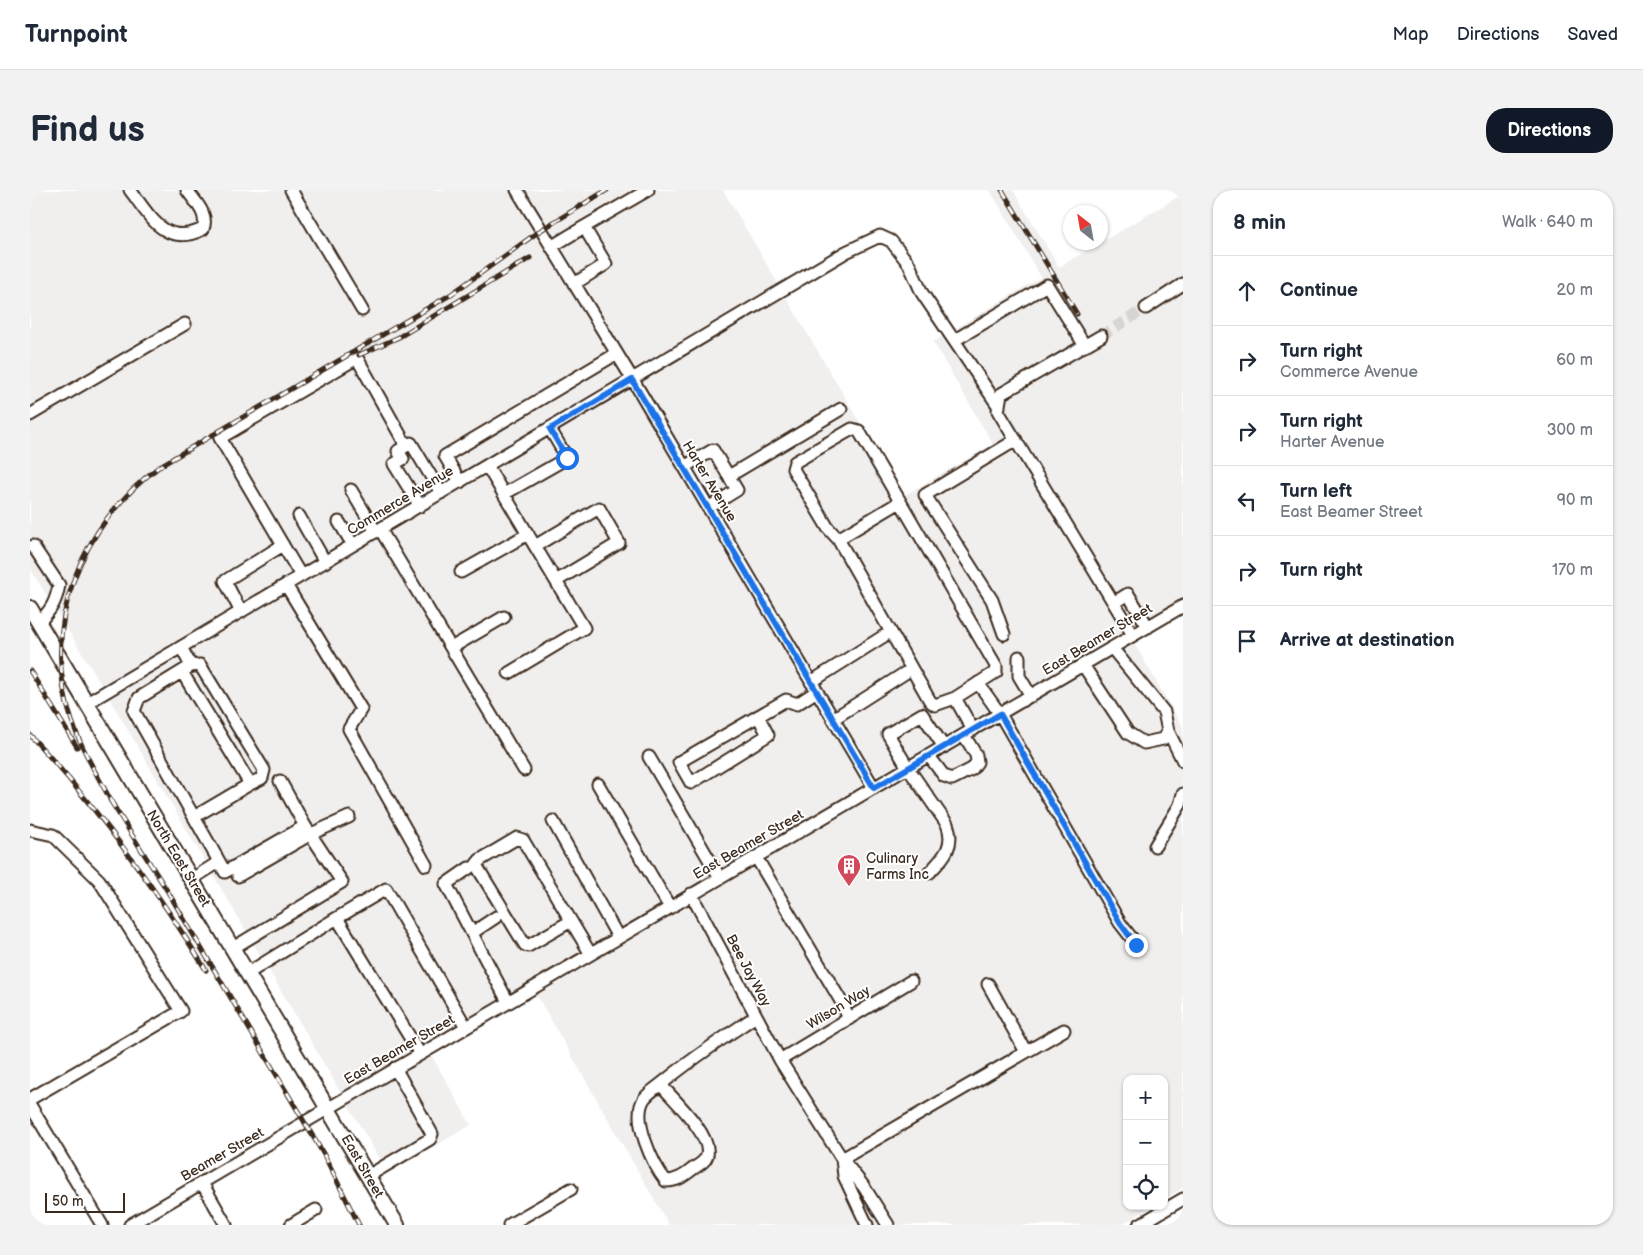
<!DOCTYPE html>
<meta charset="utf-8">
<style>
body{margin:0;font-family:"Balsamiq Sans",sans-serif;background:#f2f2f3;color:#1f2937}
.controls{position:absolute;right:15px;bottom:15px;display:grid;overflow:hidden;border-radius:10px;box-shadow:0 1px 4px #0004}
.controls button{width:45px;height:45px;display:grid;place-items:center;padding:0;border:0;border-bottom:1px solid #e0e1e3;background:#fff;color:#1f2937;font:25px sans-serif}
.compass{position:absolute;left:1033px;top:15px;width:45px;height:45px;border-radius:50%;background:#fff;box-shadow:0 1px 4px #0004;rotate:329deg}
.scale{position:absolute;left:15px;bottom:12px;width:80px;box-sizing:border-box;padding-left:5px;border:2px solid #3b2a1e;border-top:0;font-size:14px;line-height:18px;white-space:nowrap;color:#3b2a1e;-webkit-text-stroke:4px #fff;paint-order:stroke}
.stop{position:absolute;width:15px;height:15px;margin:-11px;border:4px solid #1a73e8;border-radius:50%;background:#fff}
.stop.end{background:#1a73e8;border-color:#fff;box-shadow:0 1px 5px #0008}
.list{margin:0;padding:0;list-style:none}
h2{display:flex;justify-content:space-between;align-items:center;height:65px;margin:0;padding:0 20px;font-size:21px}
h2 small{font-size:16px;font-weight:400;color:#747a83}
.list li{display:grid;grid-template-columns:32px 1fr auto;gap:15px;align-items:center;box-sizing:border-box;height:70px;padding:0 20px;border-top:1px solid #e0e1e3}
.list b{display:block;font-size:19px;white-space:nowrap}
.list p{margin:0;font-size:16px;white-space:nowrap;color:#747a83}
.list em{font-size:16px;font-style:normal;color:#747a83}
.icon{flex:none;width:28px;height:28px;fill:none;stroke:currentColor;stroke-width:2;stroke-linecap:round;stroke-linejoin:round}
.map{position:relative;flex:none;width:1153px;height:1035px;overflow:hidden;border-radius:20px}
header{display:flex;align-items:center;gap:30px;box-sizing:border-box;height:70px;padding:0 25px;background:#fff;border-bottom:1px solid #e0e1e3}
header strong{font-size:24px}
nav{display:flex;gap:28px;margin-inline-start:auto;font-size:18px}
.intro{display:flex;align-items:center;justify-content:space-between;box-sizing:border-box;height:120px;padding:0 30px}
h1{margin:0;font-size:35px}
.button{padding:12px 22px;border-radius:20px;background:#111827;color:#fff;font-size:18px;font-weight:700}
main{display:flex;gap:30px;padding:0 30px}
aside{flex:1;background:#fff;border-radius:20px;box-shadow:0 1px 4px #0004}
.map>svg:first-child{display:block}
.built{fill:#f1efee}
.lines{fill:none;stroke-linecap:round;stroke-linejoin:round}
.minor-tunnel{stroke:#d8d4d2;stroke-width:11;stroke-dasharray:11 5.5;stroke-linecap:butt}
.minor-casing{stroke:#3b2a1e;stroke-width:15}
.major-casing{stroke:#3b2a1e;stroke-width:18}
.minor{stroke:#fff;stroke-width:11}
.major{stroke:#fff;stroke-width:14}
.rail-casing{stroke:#3b2a1e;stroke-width:5}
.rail{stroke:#fff;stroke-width:3;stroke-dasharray:9;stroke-linecap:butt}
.route{stroke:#1a73e8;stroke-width:6}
.labels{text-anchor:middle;stroke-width:4;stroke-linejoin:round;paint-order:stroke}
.street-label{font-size:14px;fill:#3b2a1e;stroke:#fff}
.poi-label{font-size:14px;fill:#3b2a1e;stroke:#fff;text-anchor:start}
</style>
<header>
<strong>Turnpoint</strong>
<nav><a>Map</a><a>Directions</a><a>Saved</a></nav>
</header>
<div class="intro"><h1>Find us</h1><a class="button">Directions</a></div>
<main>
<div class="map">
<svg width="1153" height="1035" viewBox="0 0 1153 1035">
<rect width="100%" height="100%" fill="#fff"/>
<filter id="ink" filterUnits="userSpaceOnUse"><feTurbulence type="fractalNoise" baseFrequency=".02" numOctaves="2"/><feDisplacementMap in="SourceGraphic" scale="10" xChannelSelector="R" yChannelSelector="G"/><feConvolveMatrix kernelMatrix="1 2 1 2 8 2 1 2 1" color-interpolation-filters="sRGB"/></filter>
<g filter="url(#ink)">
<path class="built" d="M0,0H693L873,306L963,254L903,152L1011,87L960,0H983L1029,77L1153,4V415L1100,446L1153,537V998L1134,1009V889H1097V1016H1122L1091,1035H639L502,797L398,859L441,935L358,983L75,501L0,378Z"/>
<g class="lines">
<path class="minor-tunnel" d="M1071,146L1116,118"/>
<g class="minor-casing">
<path id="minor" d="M100,0C120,26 135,58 173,39C179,24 165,12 157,0
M261,0L332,120
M487,0L603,190L844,598
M554,37L618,0
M521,57L554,37L576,74L544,94
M1116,118L1153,94
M1071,146L971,204L968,221L1103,445
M925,150L1017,95L1055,156
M0,225L155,134
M457,276L554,438L479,483
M654,277L683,260L707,300L678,318
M699,286L811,219
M430,292L415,266L586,164
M321,300L346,342
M474,304L537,268L520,239
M390,316L364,274L373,269L368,261L381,253L411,303
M269,326L295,372
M309,332L323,355
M350,339L494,580
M808,349L870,312
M3,356L29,395C26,412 21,420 9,432
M505,356L569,318L589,353L526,391
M431,382L498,344
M271,386L190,248L327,168L373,250
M256,395L331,519L319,539L396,675
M1085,412L1098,404L1118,437
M211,422L195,391L253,355
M974,444L962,410L895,305L986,250
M151,457L161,476L109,508L104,521L195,682L275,636L250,591
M421,458L474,427
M989,467V486L1001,506
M1053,475L1098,543L1114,553L1133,549L1138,541L1134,522L1082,458
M161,476L170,475L234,580L232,588L220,594
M152,482L220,594L164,627
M781,492L854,446
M948,493L970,524L1090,733L1107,755
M925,508L966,482V476L829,241L822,239L765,272L763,279L798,338L808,349L900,511L905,515L925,508L943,540
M57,513L816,62L850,46L861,51L879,74L892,103L969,217
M728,526L738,545L661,593L649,572L756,510L767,514L787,501
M803,529L875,483
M1138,541L1153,571
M899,566L914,586L922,589L942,579L947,572L946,565L934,545
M619,567L690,688
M568,594L639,716
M523,631L588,747
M0,640L23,645L69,690L151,821L0,909
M1125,656L1150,615L1153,604
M726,667L812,813L819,829
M439,678L416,694L478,812
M899,683C913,668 926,656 917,634L878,578L858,544L892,524L914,557
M208,686L281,644L319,627
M162,689L189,672
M661,704L750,870L812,969L1034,840
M307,728L356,699L436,837
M541,731L498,756L495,755L446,675L450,670L487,648L493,650L560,763
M442,743L466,727
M203,758L312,692L275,636
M218,783L307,728L390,864
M958,794L996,862
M750,870L881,791
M631,895C643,909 682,945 677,965C676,971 669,975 664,978C655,985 648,991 636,991C623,975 601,929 614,909C619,902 629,896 635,891C664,867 695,847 726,826
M0,915L72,1035
M812,969L834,997L858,1035
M812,969L814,986L837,1035
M338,986L400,949L402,944L365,878
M172,993L196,1035
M100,1035L1153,416
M261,1035L286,1020
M479,1035L541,999
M1109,1035L1153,1009"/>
</g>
<g class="major-casing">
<path id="major" d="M0,418L367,1035"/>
</g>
<use href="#minor" class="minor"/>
<use href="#major" class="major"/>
<g class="rail-casing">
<path id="rail" d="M972,0L1047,124
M329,165L369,147L500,68
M0,481L47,557
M0,545C67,617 124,696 176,780
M80,610L138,702L294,965L329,1035
M84,616C69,589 52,560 42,531C9,434 51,335 130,276L420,105L511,40L577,0"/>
</g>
<use href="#rail" class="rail"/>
</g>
</g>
<g class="lines" filter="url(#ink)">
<path class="route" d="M537,268L520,239L602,190L844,598L970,524L1090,733L1106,755"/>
</g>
<defs>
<g id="building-pin" transform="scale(1.25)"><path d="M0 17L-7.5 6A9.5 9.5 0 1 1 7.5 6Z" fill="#d1495b" stroke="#fff"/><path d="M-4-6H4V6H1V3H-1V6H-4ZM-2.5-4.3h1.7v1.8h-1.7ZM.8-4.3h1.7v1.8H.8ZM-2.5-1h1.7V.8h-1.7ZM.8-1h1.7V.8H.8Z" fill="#fff"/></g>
</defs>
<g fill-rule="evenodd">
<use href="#building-pin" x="819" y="676"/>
</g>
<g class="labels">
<g class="street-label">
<text transform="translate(680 291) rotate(59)" y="5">Harter Avenue</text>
<text transform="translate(370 310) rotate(-31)" y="5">Commerce Avenue</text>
<text transform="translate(1067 449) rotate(-31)" y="5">East Beamer Street</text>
<text transform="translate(718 654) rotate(-30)" y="5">East Beamer Street</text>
<text transform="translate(149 668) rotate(59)" y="5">North East Street</text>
<text transform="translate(719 780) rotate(62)" y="5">Bee Jay Way</text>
<text transform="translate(808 817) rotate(-31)" y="5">Wilson Way</text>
<text transform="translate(369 859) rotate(-30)" y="5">East Beamer Street</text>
<text transform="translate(192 964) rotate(-30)" y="5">Beamer Street</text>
<text transform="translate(333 976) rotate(60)" y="5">East Street</text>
</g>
<g class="poi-label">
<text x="836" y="673">Culinary<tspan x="836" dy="16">Farms Inc</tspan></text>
</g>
</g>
</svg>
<div class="controls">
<button>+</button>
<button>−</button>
<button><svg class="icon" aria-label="locate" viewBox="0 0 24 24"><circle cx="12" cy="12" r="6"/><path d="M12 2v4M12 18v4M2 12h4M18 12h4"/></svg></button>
</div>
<svg class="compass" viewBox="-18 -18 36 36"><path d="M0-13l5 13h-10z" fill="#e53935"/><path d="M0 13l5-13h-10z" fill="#747a83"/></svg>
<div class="scale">50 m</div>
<div class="stop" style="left:537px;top:268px"></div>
<div class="stop end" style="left:1106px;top:755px"></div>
</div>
<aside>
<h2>8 min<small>Walk · 640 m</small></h2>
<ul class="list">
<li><svg class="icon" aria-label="ahead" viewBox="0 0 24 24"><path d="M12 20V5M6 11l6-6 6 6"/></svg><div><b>Continue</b></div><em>20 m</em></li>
<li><svg class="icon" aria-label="right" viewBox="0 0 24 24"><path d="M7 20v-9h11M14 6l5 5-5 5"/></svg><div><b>Turn right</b><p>Commerce Avenue</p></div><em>60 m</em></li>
<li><svg class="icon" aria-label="right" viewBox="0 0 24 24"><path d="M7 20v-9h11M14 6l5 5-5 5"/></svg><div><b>Turn right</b><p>Harter Avenue</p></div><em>300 m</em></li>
<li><svg class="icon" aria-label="left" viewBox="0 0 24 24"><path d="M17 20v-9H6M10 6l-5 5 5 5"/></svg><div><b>Turn left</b><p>East Beamer Street</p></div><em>90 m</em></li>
<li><svg class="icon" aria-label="right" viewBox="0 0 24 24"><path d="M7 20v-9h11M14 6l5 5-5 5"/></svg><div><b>Turn right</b></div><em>170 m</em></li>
<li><svg class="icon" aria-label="arrive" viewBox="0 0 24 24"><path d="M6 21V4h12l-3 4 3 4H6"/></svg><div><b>Arrive at destination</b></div></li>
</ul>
</aside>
</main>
